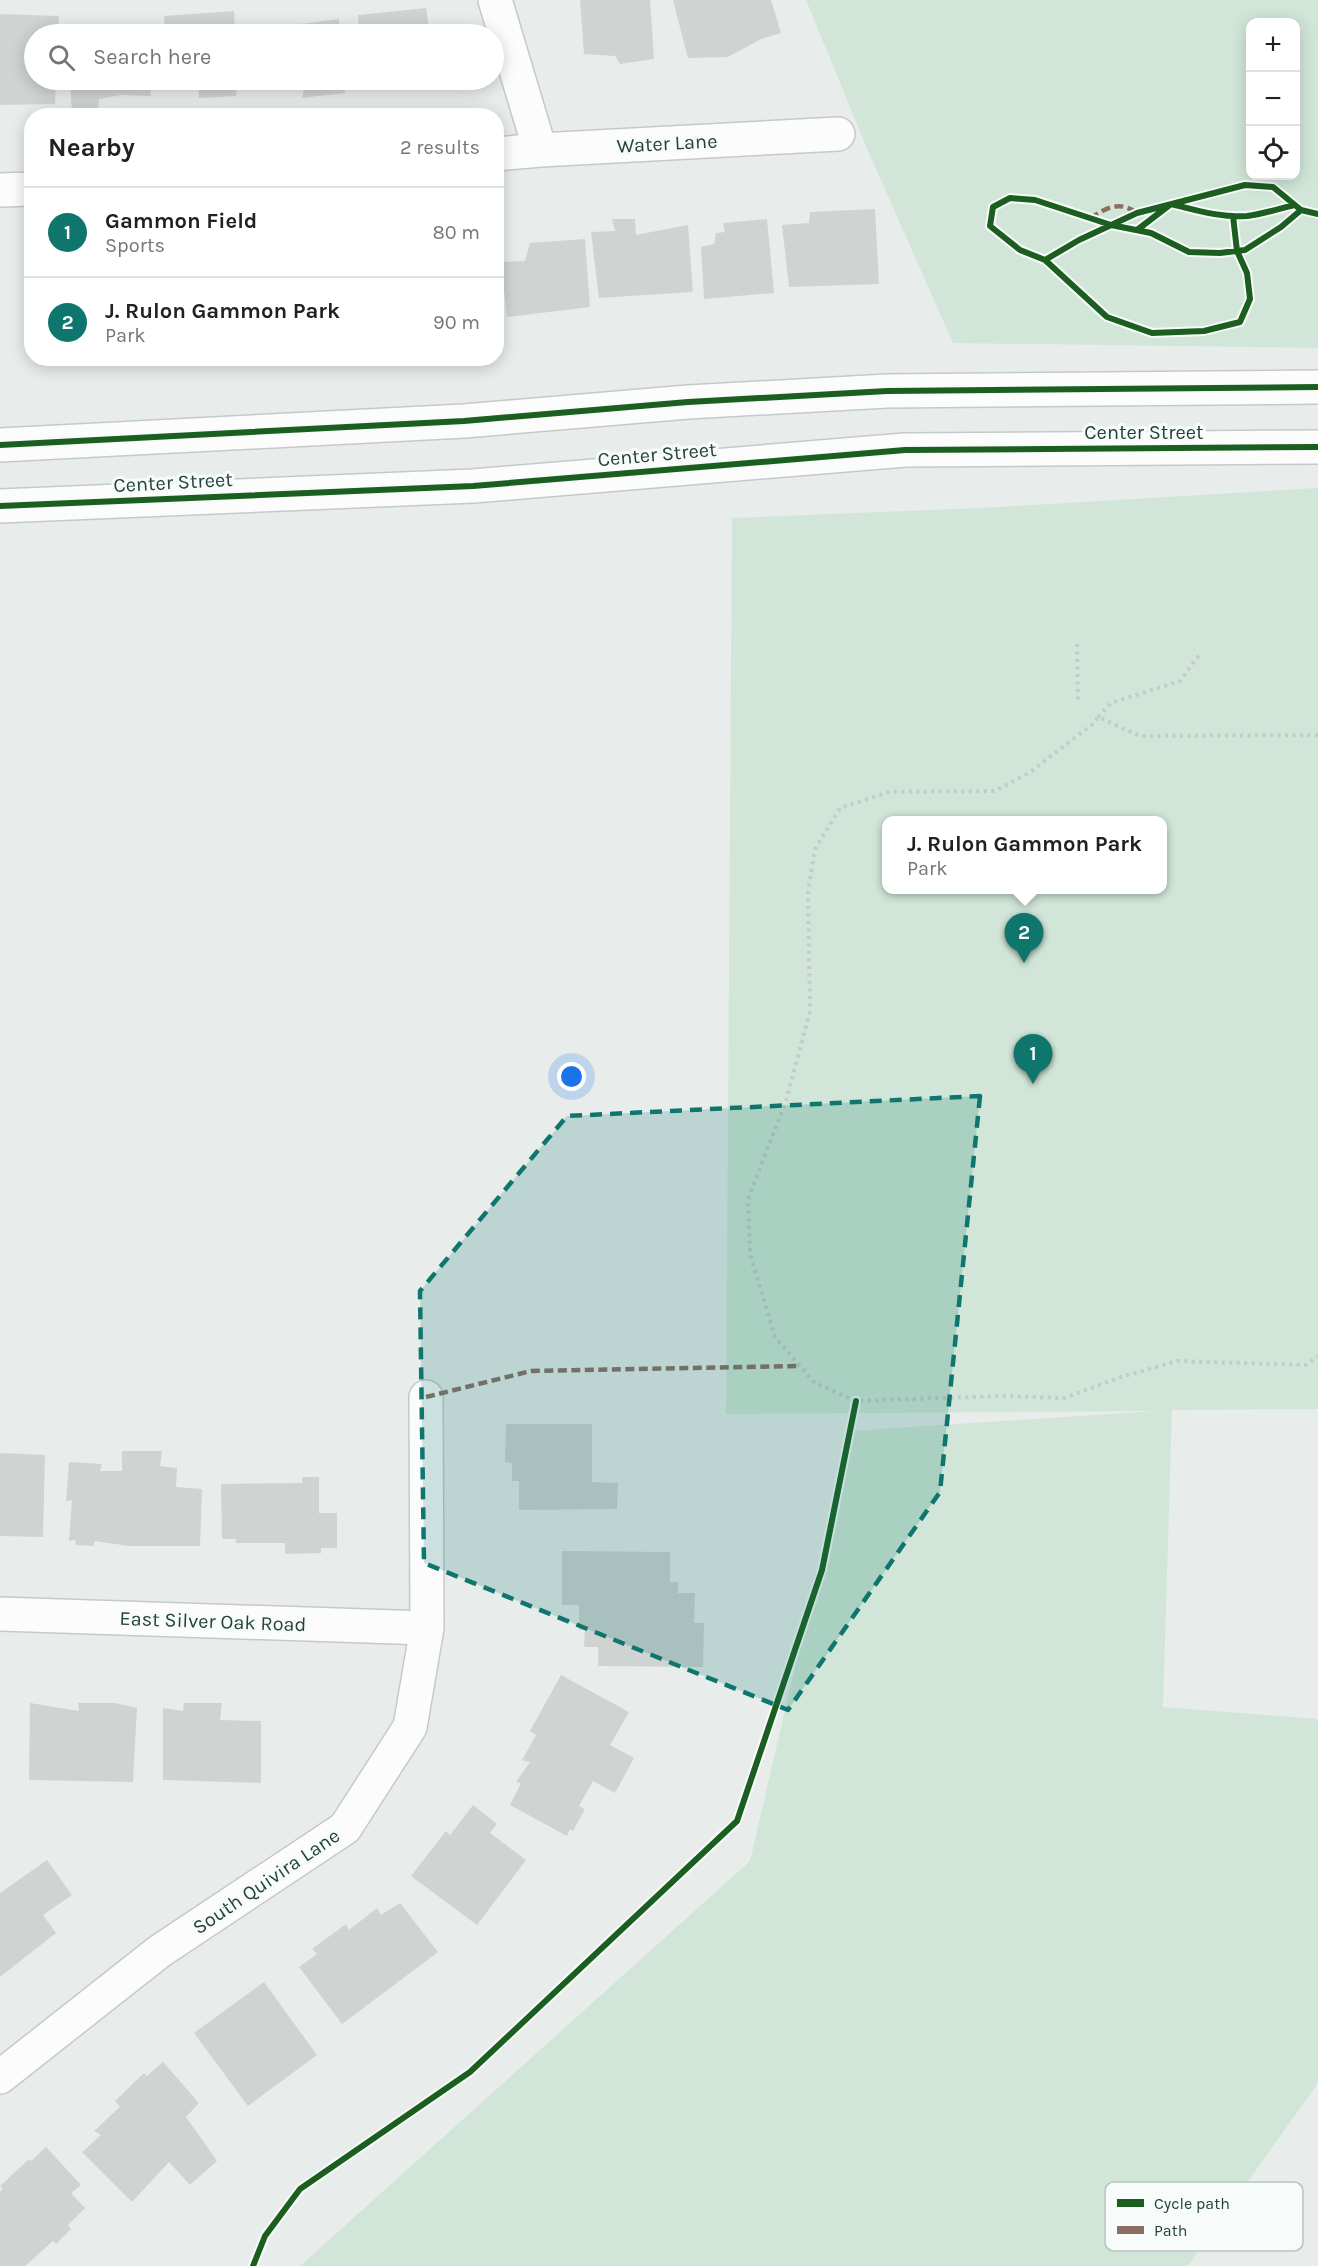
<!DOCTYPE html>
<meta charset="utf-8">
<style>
body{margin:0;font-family:Karla,sans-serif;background:#f6f6f6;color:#202124}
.controls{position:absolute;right:18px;top:18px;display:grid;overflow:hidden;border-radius:12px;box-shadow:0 3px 15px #0003}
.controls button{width:54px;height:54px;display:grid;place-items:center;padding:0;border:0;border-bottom:2px solid #e0e0e0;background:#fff;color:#202124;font:30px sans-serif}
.you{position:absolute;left:572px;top:1077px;width:21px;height:21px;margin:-15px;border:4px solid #fff;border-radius:50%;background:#1a73e8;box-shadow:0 0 0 9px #1a73e833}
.badge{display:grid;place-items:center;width:39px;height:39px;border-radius:50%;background:#0f766e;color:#fff;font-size:20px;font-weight:700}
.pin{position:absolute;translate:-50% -50px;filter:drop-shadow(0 2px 3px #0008)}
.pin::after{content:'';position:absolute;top:32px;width:21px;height:18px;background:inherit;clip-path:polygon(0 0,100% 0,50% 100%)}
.popup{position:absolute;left:882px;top:816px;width:285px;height:78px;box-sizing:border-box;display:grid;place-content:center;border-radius:12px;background:#fff;filter:drop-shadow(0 2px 4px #0005);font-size:20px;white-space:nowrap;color:#757577}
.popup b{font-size:22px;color:#202124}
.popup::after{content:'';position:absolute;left:50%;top:100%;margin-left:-12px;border:12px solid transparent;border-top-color:#fff}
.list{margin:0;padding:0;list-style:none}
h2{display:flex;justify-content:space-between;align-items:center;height:78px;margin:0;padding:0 24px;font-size:26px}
h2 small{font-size:20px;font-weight:400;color:#757577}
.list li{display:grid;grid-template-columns:39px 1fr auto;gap:18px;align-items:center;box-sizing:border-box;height:90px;padding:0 24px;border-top:2px solid #e0e0e0}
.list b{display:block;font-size:22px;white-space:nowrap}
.list p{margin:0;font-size:20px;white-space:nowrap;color:#757577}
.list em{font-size:20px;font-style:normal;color:#757577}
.icon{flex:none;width:33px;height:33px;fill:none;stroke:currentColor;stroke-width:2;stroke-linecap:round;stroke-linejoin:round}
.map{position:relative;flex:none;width:1318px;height:2266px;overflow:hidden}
.search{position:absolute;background:#fff;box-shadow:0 3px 15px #0003;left:24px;top:24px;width:480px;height:66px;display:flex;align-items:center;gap:15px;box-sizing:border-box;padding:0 21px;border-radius:33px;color:#757577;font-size:22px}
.panel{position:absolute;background:#fff;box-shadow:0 3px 15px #0003;left:24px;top:108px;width:480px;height:258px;border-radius:24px}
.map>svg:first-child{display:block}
.green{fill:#d1e6d8;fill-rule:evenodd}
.building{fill:#cfd4d2}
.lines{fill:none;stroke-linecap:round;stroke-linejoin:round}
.minor-casing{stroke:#c5cac8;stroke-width:36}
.secondary-casing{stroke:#c3cbc8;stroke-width:36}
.path{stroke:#c3ccca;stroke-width:4;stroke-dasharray:3 4.5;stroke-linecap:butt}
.minor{stroke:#fcfcfc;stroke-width:33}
.secondary{stroke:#fcfcfc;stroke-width:33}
.quiet{stroke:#8d6e63;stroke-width:4.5;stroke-dasharray:9 4.5;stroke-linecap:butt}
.cycleway-casing{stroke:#f7fbf9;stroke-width:10}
.cycleway{stroke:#1b5e20;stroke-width:6}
.marked{fill:#0f766e;fill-opacity:0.2;stroke:#0f766e;stroke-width:4.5;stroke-dasharray:12 8;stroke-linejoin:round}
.labels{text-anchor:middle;stroke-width:6;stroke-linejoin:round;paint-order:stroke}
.street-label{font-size:20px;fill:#24423a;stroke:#f7fbf9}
.key{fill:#f7fbf9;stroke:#b8c4c0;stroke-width:1.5}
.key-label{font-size:16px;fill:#24423a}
</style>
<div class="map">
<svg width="1318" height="2266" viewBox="0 0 1318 2266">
<rect width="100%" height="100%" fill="#e8edeb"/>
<path class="green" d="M806,0H1318V348L953,343L868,151ZM1296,22V176H1250V22Z
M1318,488V1409L1172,1410L1163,1707L1318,1719V2083L1188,2266H300L750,1861L850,1431L1156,1411L726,1414L732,518L981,508ZM886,820H1162V890H886Z"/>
<path class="building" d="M580,0H650L654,59L620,64L615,56L584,54Z
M673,0H771L781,33L761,39L728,57L688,58Z
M426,8L430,34H359L358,15Z
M234,11L235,34H165L164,16Z
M0,14L59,16L58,34H34V80H56L55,104L0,105Z
M339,19L340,34H270V28Z
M68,29H130V34H68Z
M70,80H150L151,96L121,95L99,99L98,110L72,112Z
M198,80H238L236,96L199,98Z
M270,80H344L345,93L302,98L304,87L270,88Z
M362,80H414V81L362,84Z
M875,209L879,284L789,287L782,225L809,223L810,212Z
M612,219H635L636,235L688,225L693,292L599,298L591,232L615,231Z
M767,219L774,293L704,299L701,247L714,244L716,233L725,232L723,223Z
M585,239L590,307L507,317L501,262L525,261L530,243Z
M506,1424H592V1482L618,1483L617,1509L519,1510V1481H512V1463L505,1462Z
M122,1451H162L160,1466L177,1468L176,1487L202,1489L200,1546H130L94,1541V1546L76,1545L75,1540L69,1541L72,1500L66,1501L69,1462L102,1464L100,1471H122Z
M0,1453L45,1455L43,1537L0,1536Z
M302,1477H319V1513H337V1548H321V1553L285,1554V1543H236V1539H222L221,1484L302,1483Z
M562,1551L670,1552V1582H678V1593H695L694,1623H704L703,1667L598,1666V1647H584L585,1630H579V1605H562Z
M561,1675L629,1712L610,1745L634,1758L615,1793L593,1781L579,1806L585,1809L573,1831L570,1829L567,1836L510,1805L521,1783L516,1782L530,1762L522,1760L536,1735L530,1731Z
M30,1703L79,1711L78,1703H115L137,1708L133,1782L29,1780Z
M184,1703H222L220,1720L261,1721V1783L163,1780V1708L183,1711Z
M473,1805L497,1824L490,1833L526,1860L477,1925L411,1876L446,1831L450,1835Z
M47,1860L72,1895L43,1915L56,1933L0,1977V1893Z
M400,1903L438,1952L342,2024L299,1967L317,1954L312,1949L346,1924L349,1930L377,1908L381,1915Z
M264,1982L317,2055L248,2106L194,2033Z
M163,2062L199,2103L186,2117L217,2161L190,2185L169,2162L132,2202L82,2152L101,2135L94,2131L120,2107L115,2101L144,2073L147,2076Z
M46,2147L81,2185L71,2193L85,2208L68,2225L71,2229L56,2244L53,2241L25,2266H0V2192L3,2189L0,2186L29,2159L31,2161Z"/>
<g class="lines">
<g class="minor-casing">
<path id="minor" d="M495,0L540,150
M496,154L540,150L838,134
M0,190L32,189
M0,1614L427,1628
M0,2077L160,1951L345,1828L410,1727L427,1628L426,1397"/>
</g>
<g class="secondary-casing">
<path id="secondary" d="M0,445L464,421L688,402L887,391L1318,387
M0,506L473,486L905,450L1318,447"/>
</g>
<path class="path" d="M1077,644L1078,703
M1098,717L1111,703L1180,681L1199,655
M1318,735L1140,736L1098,717L1094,723L1029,773L995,791L889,792L840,808L815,849L808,892L810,1011L786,1101L748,1199L750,1254L775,1337L800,1366L815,1383L856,1401L1004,1396L1064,1398L1121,1377L1177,1361L1306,1365L1318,1356"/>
<use href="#minor" class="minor"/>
<use href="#secondary" class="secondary"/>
<path class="quiet" d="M1090,218C1107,208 1119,200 1137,213
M426,1397L531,1371L800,1366"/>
<g class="cycleway-casing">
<path id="cycleway" d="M1233,216L1237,251L1247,273L1250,299L1240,322L1204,331L1152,333L1107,317L1045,260L1020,250L990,226L993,207L1010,198L1035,200L1111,225L1151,233L1189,252L1220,253L1245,250L1281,227L1301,210
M1137,230L1171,204C1196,210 1221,218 1247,216C1263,214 1279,209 1294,205
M1045,260L1079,240L1137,213L1245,185L1273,187L1301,210L1318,214
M0,445L464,421L688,402L887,391L1318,387
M0,506L473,486L905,450L1318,447
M253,2266L265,2236L300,2189L470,2072L737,1821L822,1570L856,1401"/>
</g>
<use href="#cycleway" class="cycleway"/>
</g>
<path class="marked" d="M980,1096L940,1492L788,1710L424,1563L420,1291L567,1116Z"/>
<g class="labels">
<g class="street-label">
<text transform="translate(667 143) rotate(-3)" y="7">Water Lane</text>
<text x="1144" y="439">Center Street</text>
<text transform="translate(657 454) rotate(-5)" y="7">Center Street</text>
<text transform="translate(173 482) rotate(-3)" y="7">Center Street</text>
<text transform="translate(213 1621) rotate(2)" y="7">East Silver Oak Road</text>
<text transform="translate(266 1881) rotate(-34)" y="7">South Quivira Lane</text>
</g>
</g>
<rect x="1105" y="2182" width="198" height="69" rx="9" class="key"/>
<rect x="1117" y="2199" width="27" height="8" fill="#1b5e20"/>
<rect x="1117" y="2226" width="27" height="8" fill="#8d6e63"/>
<g class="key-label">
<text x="1154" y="2209">Cycle path</text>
<text x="1154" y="2236">Path</text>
</g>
</svg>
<div class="controls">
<button>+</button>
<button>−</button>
<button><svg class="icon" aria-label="locate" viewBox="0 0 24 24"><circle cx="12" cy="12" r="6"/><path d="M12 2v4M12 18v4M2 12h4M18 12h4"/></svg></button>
</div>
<div class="you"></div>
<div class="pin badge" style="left:1033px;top:1084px">1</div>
<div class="pin badge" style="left:1024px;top:963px">2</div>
<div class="popup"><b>J. Rulon Gammon Park</b>Park</div>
<div class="search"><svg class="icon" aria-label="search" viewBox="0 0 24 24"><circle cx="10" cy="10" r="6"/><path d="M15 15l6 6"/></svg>Search here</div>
<section class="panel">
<h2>Nearby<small>2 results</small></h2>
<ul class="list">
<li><span class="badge">1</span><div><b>Gammon Field</b><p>Sports</p></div><em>80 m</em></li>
<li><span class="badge">2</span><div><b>J. Rulon Gammon Park</b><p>Park</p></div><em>90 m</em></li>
</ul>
</section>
</div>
